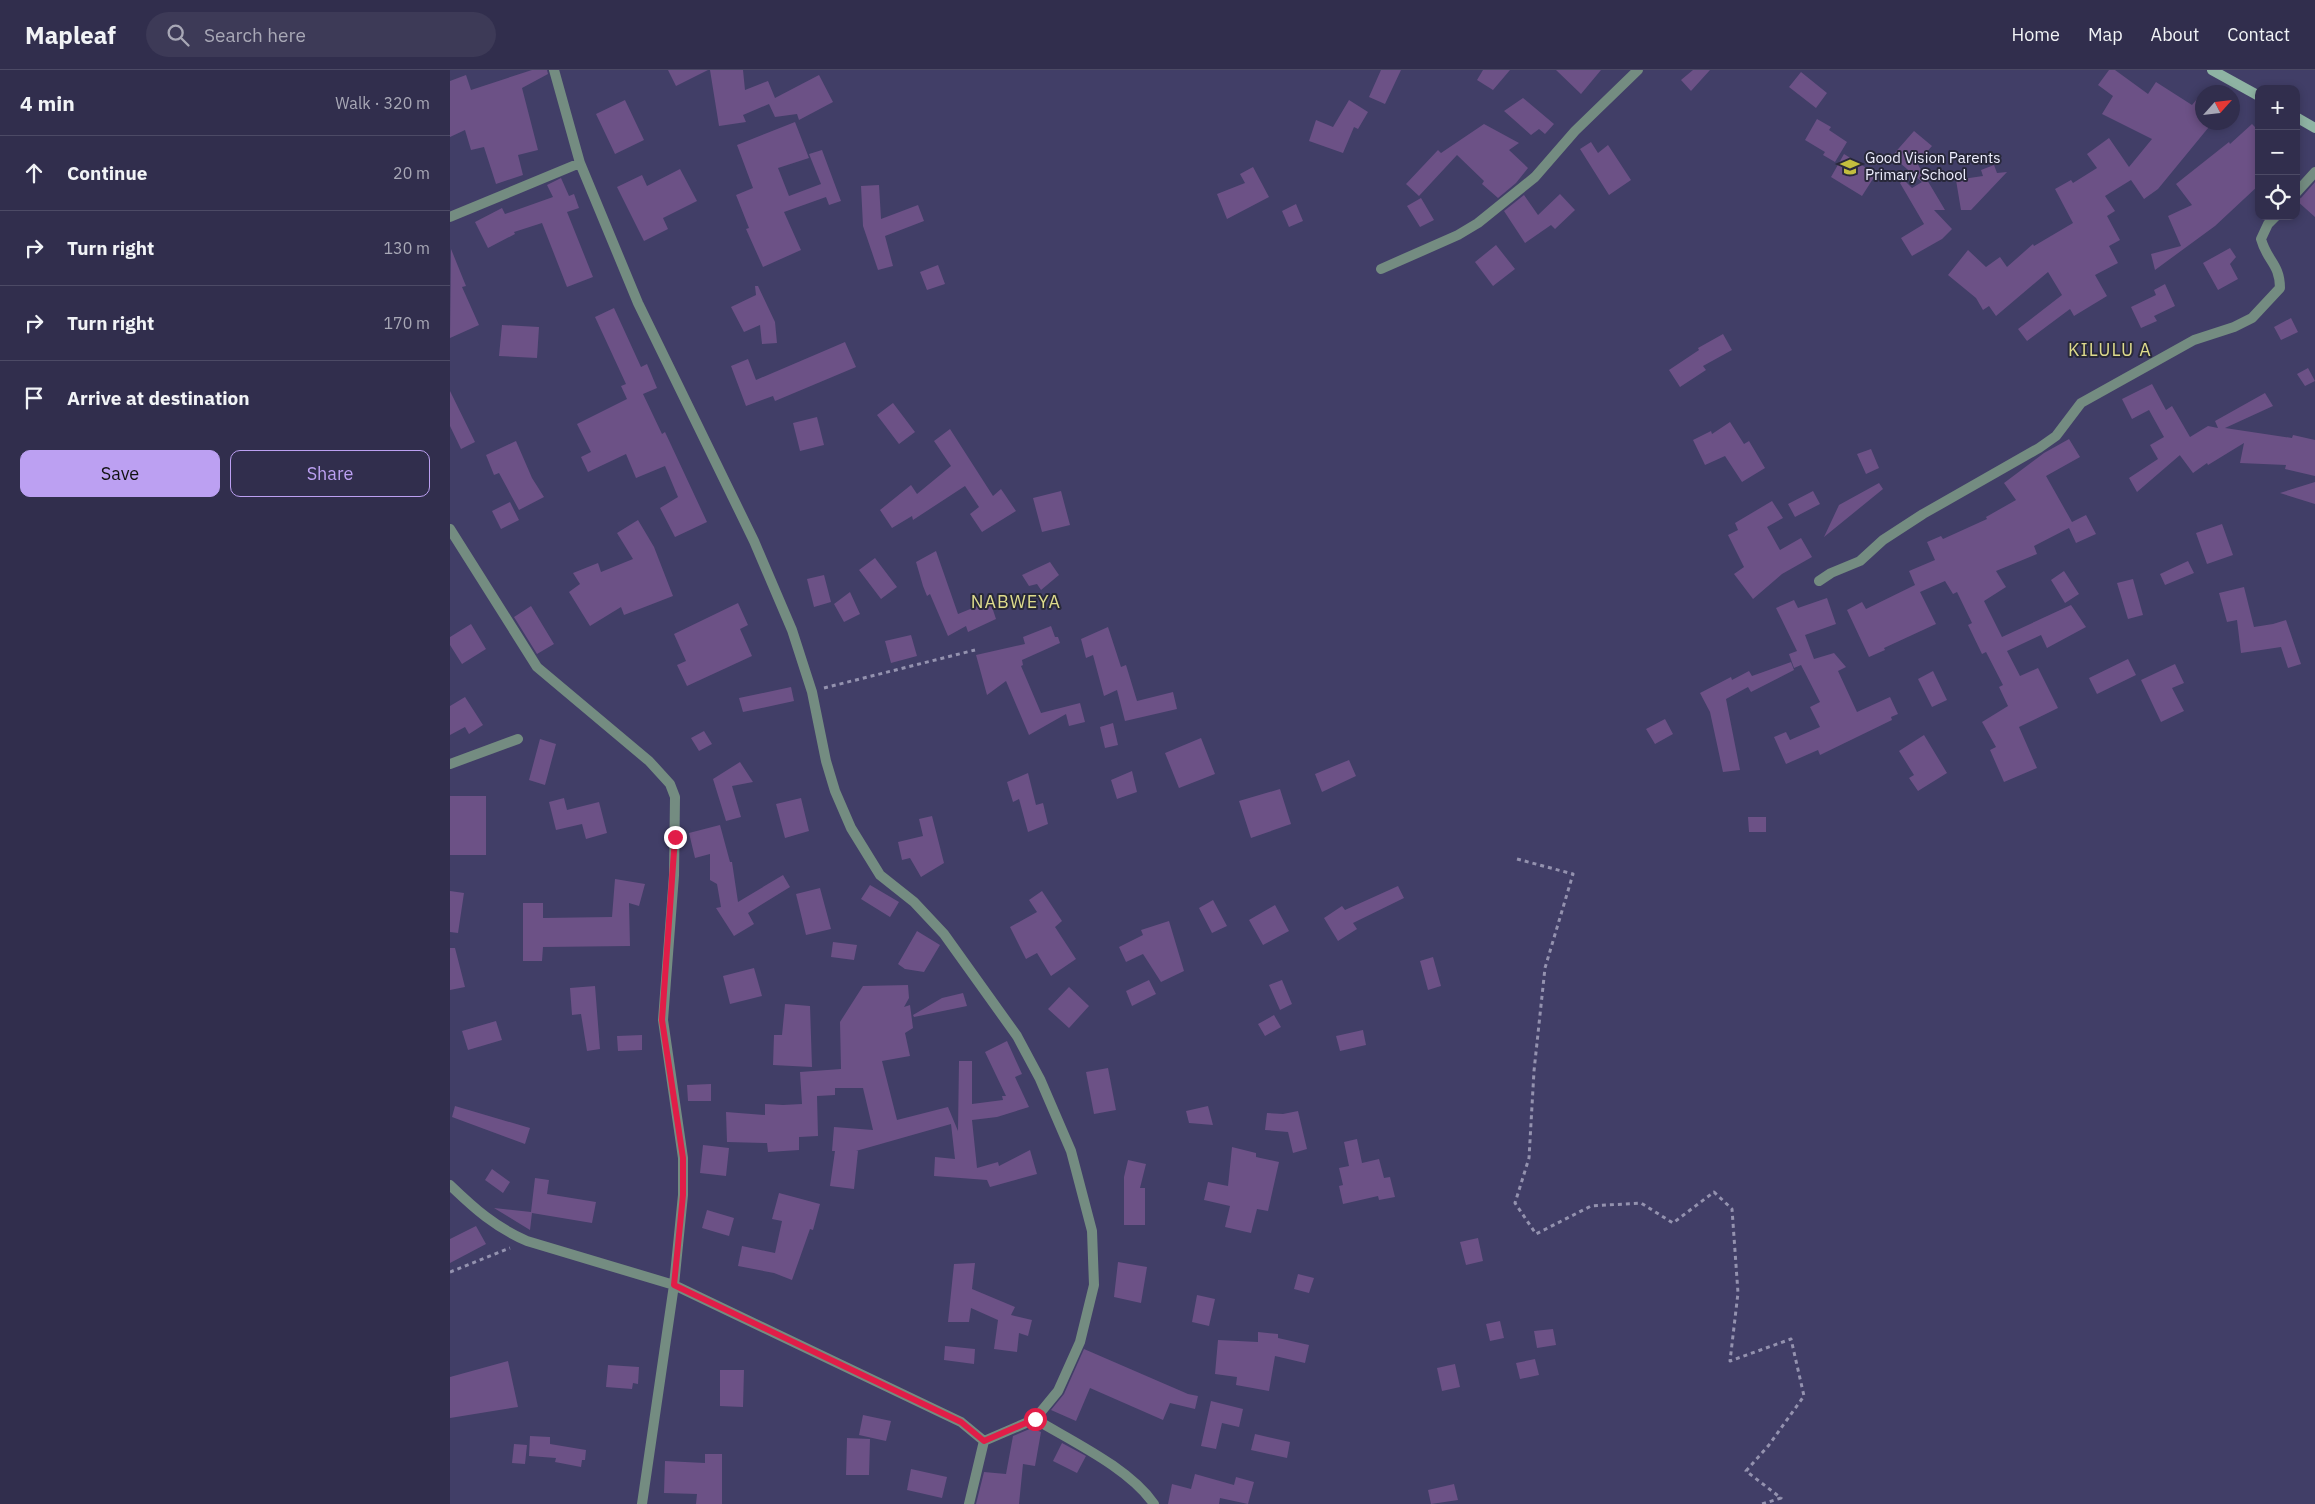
<!DOCTYPE html>
<meta charset="utf-8">
<style>
body{margin:0;font-family:"IBM Plex Sans",sans-serif;background:#3d3a57;color:#f1f3f6}
.controls{position:absolute;right:15px;top:15px;display:grid;overflow:hidden;border-radius:10px;box-shadow:0 2px 8px #0003}
.controls button{width:45px;height:45px;display:grid;place-items:center;padding:0;border:0;border-bottom:1px solid #4c4a65;background:#312e4d;color:#f1f3f6;font:25px sans-serif}
.compass{position:absolute;left:1745px;top:15px;width:45px;height:45px;border-radius:50%;background:#312e4d;box-shadow:0 2px 8px #0003;rotate:63deg}
.stop{position:absolute;width:15px;height:15px;margin:-11px;border:4px solid #e11d48;border-radius:50%;background:#fff}
.stop.end{background:#e11d48;border-color:#fff;box-shadow:0 1px 5px #0008}
.list{margin:0;padding:0;list-style:none}
h2{display:flex;justify-content:space-between;align-items:center;height:65px;margin:0;padding:0 20px;font-size:21px}
h2 small{font-size:16px;font-weight:400;color:#a8a8b6}
.list li{display:grid;grid-template-columns:32px 1fr auto;gap:15px;align-items:center;box-sizing:border-box;height:75px;padding:0 20px;border-top:1px solid #4c4a65}
.list b{display:block;font-size:19px;white-space:nowrap}
.list em{font-size:16px;font-style:normal;color:#a8a8b6}
.actions{display:flex;gap:10px;padding:15px 20px}
.actions a{flex:1;padding:11px 0;border:1px solid #bca0f2;border-radius:10px;text-align:center;font-size:18px;color:#bca0f2}
.actions .main{background:#bca0f2;color:#111}
.icon{flex:none;width:28px;height:28px;fill:none;stroke:currentColor;stroke-width:2;stroke-linecap:round;stroke-linejoin:round}
.map{position:relative;flex:none;width:1865px;height:1434px;overflow:hidden}
header{display:flex;align-items:center;gap:30px;box-sizing:border-box;height:70px;padding:0 25px;background:#312e4d;border-bottom:1px solid #4c4a65}
header strong{font-size:24px}
nav{display:flex;gap:28px;margin-inline-start:auto;font-size:18px}
.search{width:350px;height:45px;background:#3d3a57;display:flex;align-items:center;gap:12px;box-sizing:border-box;padding:0 18px;border-radius:28px;color:#a8a8b6;font-size:19px}
main{display:flex}
aside{flex:1;background:#312e4d}
.map>svg:first-child{display:block}
.building{fill:#6c5186}
.lines{fill:none;stroke-linecap:round;stroke-linejoin:round}
.path{stroke:#9492af;stroke-width:3;stroke-dasharray:4 4;stroke-linecap:butt}
.street{stroke:#748c81;stroke-width:10}
.secondary{stroke:#8eb3a3;stroke-width:10}
.route{stroke:#e11d48;stroke-width:6}
.labels{text-anchor:middle;stroke-width:4;stroke-linejoin:round;paint-order:stroke}
.poi-label{font-size:15px;fill:#efefff;stroke:#28283a;text-anchor:start}
.quarter-label{font-size:18px;letter-spacing:1px;fill:#dedb8c;stroke:#28283a}
</style>
<header>
<strong>Mapleaf</strong>
<div class="search"><svg class="icon" aria-label="search" viewBox="0 0 24 24"><circle cx="10" cy="10" r="6"/><path d="M15 15l6 6"/></svg>Search here</div>
<nav><a>Home</a><a>Map</a><a>About</a><a>Contact</a></nav>
</header>
<main>
<aside>
<h2>4 min<small>Walk · 320 m</small></h2>
<ul class="list">
<li><svg class="icon" aria-label="ahead" viewBox="0 0 24 24"><path d="M12 20V5M6 11l6-6 6 6"/></svg><div><b>Continue</b></div><em>20 m</em></li>
<li><svg class="icon" aria-label="right" viewBox="0 0 24 24"><path d="M7 20v-9h11M14 6l5 5-5 5"/></svg><div><b>Turn right</b></div><em>130 m</em></li>
<li><svg class="icon" aria-label="right" viewBox="0 0 24 24"><path d="M7 20v-9h11M14 6l5 5-5 5"/></svg><div><b>Turn right</b></div><em>170 m</em></li>
<li><svg class="icon" aria-label="arrive" viewBox="0 0 24 24"><path d="M6 21V4h12l-3 4 3 4H6"/></svg><div><b>Arrive at destination</b></div></li>
</ul>
<div class="actions"><a class="main">Save</a><a>Share</a></div>
</aside>
<div class="map">
<svg width="1865" height="1434" viewBox="0 0 1865 1434">
<rect width="100%" height="100%" fill="#413e67"/>
<path class="building" d="M82,0H97L98,4L72,18L88,80L68,85L73,105L46,114L34,77L21,80L15,60L0,67V11L16,5L21,20Z
M218,0H258L226,16Z
M260,0H293L295,20L318,11L325,28L369,5L383,32L349,50L347,44L325,47L319,34L293,45L296,52L269,56Z
M931,0H951L935,34L919,27Z
M1033,0H1060L1043,20L1027,10Z
M1106,0H1151L1131,24Z
M1243,0H1260L1241,21L1231,10Z
M1659,0H1665L1698,24L1706,12L1742,35L1752,23V52H1763L1708,119L1694,129L1681,110L1655,126L1665,141L1657,146L1670,170L1659,176L1668,193L1645,205L1657,226L1624,246L1620,239L1577,271L1568,259L1612,225L1598,202L1546,246L1539,236L1533,240L1526,228L1498,205L1518,180L1536,197L1550,187L1557,197L1583,174L1584,176L1623,153L1605,119L1621,110L1623,113L1647,98L1637,84L1659,68L1679,97L1702,69L1652,44L1663,26L1648,15Z
M1351,2L1377,23L1366,38L1339,17Z
M1073,28L1104,54L1095,64L1089,59L1081,65L1054,41Z
M175,30L194,70L165,84L146,44Z
M899,30L918,42L908,59L904,57L893,83L859,71L866,50L883,57Z
M1367,49L1381,57L1379,60L1397,72L1385,92L1373,85L1375,82L1355,70Z
M345,52L359,88L328,98L339,126L371,114L359,84L372,80L391,131L379,135L376,127L334,142L351,180L313,197L296,159L299,158L286,125L303,118L287,75Z
M1034,54L1069,73L1059,80L1078,98L1066,113L1048,128L1032,114L1034,111L1007,85L969,126L956,114L988,80L991,83Z
M1802,54L1809,61V115L1765,156L1705,200L1701,184L1731,176L1718,146L1742,135L1726,114L1779,72L1780,74Z
M1464,61L1482,76L1467,93L1495,140H1484L1502,159L1492,169L1462,186L1451,168L1474,154L1450,113L1454,110L1462,118L1472,112L1442,86Z
M1141,72L1148,83L1158,75L1181,110L1159,125L1130,79Z
M1394,84L1426,104L1412,126L1381,107Z
M1544,95L1547,103L1557,102L1521,140H1511L1506,110L1533,106L1531,100Z
M803,97L819,127L777,149L767,124L795,113L790,104Z
M230,99L247,131L213,148L218,159L194,171L167,117L192,105L197,116Z
M111,108L119,126L124,124L129,138L117,142L143,207L117,217L92,153L64,162L65,164L38,178L25,152L52,138L55,144L103,127L97,115Z
M1865,112V147L1846,130L1851,128Z
M429,115L431,149L468,135L474,151L435,166L443,196L428,200L413,156L411,116Z
M1110,124L1125,140L1105,159L1101,155L1075,173L1054,141L1074,125L1088,145Z
M971,128L984,150L970,157L957,136Z
M846,134L853,151L839,157L832,141Z
M1046,175L1065,199L1043,216L1025,192Z
M1780,178L1786,187L1780,194L1788,209L1768,220L1753,193Z
M1,179L16,216L12,217L29,255L0,268Z
M488,195L495,214L477,220L470,202Z
M1715,214L1725,236L1704,246L1707,251L1691,258L1681,237L1706,225L1704,220Z
M305,216H308L325,252L327,273L312,274L310,255L294,262L281,237L306,225Z
M164,238L191,297L197,294L207,318L193,324L212,364L215,362L257,452L225,467L210,438L228,427L215,396L186,408L176,384L138,402L131,387L141,382L127,354L177,329L171,316L176,314L145,247Z
M1841,248L1848,262L1831,270L1824,257Z
M52,255L89,257L87,288L49,286Z
M1273,264L1282,280L1253,296L1256,300L1230,317L1219,300L1249,280L1248,278Z
M395,272L406,297L325,331L323,326L296,336L281,296L298,289L306,310Z
M1858,298L1865,311L1855,316L1847,304Z
M1702,314L1716,340L1722,336L1740,367L1758,356L1768,358L1765,351L1815,323L1823,336L1775,358L1842,368L1843,365L1865,370V406L1835,399L1836,395L1790,393L1794,373L1758,395L1757,393L1743,403L1726,380L1730,385L1687,422L1679,408L1708,389L1700,375L1714,367L1699,340L1682,349L1672,329Z
M0,321L25,372L11,379L0,356Z
M443,333L465,362L449,374L427,345Z
M367,347L374,375L350,381L343,353Z
M1280,352L1294,374L1299,371L1315,398L1292,412L1275,386L1255,395L1243,370L1261,361L1262,364Z
M500,359L543,426L551,419L566,441L532,462L520,444L529,437L515,416L463,450L462,446L442,458L430,440L461,415L467,424L501,396L484,371Z
M1619,369L1630,387L1596,406L1622,452L1636,445L1646,464L1626,473L1619,458L1584,476L1587,484L1546,501L1556,517L1534,531L1552,567L1621,535L1636,557L1597,578L1591,565L1557,581L1570,606L1588,598L1608,638L1569,657L1587,698L1554,712L1540,680L1546,677L1532,652L1558,636L1549,617L1553,615L1536,582L1532,584L1518,555L1522,553L1507,522L1503,524L1495,511L1470,522L1486,554L1434,578L1435,580L1419,587L1397,540L1412,532L1416,539L1465,515L1459,501L1485,490L1477,472L1491,466L1493,469L1537,449L1536,447L1566,430L1554,413L1594,383Z
M66,371L82,408L94,427L69,440L49,403L44,405L36,385Z
M1421,379L1429,398L1416,404L1407,384Z
M1865,412V434L1830,423Z
M1429,413L1433,419L1374,467L1389,435Z
M611,421L620,455L592,462L583,428Z
M1363,421L1370,434L1345,447L1338,434Z
M1322,431L1333,448L1317,457L1330,480L1351,468L1362,487L1332,504L1303,529L1284,504L1294,497L1278,465L1288,460L1285,453Z
M60,432L69,450L51,459L42,441Z
M188,450L204,477L223,526L174,545L171,537L140,556L119,522L130,514L123,503L148,493L151,502L183,489L167,463Z
M1772,454L1783,485L1757,494L1746,463Z
M486,481L508,544L540,531L546,549L518,562L516,556L498,566L480,524L477,526L473,516L466,492Z
M425,488L447,517L431,529L409,500Z
M1738,491L1744,503L1715,515L1710,504Z
M600,492L609,505L591,520L587,514L579,516L572,505Z
M1614,501L1629,524L1615,533L1601,510Z
M374,505L381,532L364,537L357,509Z
M1683,509L1693,545L1678,549L1667,513Z
M1794,517L1804,557L1823,554L1836,550L1851,594L1838,598L1831,577L1791,583L1787,550L1777,552L1769,523Z
M400,522L410,544L394,552L384,534Z
M1377,528L1386,554L1355,565L1364,589L1384,583L1396,597L1388,601L1407,642L1440,627L1448,644L1441,647L1442,650L1370,685L1368,680L1336,694L1324,667L1336,662L1340,670L1370,657L1360,637L1370,632L1351,595L1344,598L1339,584L1347,581L1326,538L1344,530L1348,538Z
M288,533L298,555L290,559L302,586L237,616L227,595L236,591L224,564Z
M81,536L104,574L87,584L64,547Z
M21,554L36,579L12,594L0,575V567Z
M601,556L605,567H608L610,573L572,590L573,595L571,596L591,643L630,633L635,652L619,656L616,644L579,665L556,611L537,625L526,585L575,574L573,567Z
M658,557L671,597L676,595L687,631L723,622L727,639L675,651L667,620L654,626L643,585L636,588L631,569Z
M461,565L467,586L441,593L435,571Z
M1678,589L1686,605L1647,624L1639,608Z
M1341,592L1344,600L1301,622L1298,617L1276,629L1290,700L1273,702L1260,642L1250,623L1281,607L1282,610L1299,601L1302,606Z
M1725,594L1734,613L1722,618L1734,641L1711,652L1691,610Z
M1483,601L1497,630L1482,637L1468,609Z
M341,617L344,631L293,642L289,628Z
M15,627L33,655L19,664L15,657L0,665V636Z
M1215,649L1223,664L1205,674L1196,659Z
M663,653L668,675L655,678L650,657Z
M254,661L262,674L249,681L241,668Z
M1474,665L1497,703L1468,721L1459,708L1464,705L1449,681Z
M751,668L765,704L729,718L715,683Z
M90,669L106,674L95,715L79,710Z
M899,690L906,706L872,722L865,704Z
M290,692L303,712L282,716L291,747L276,751L263,709Z
M682,701L687,722L667,729L661,710Z
M578,703L586,735L593,733L598,754L578,762L569,729L563,732L557,712Z
M830,719L841,754L801,768L789,731Z
M0,726H36V785H0Z
M114,728L117,740L149,732L157,763L136,769L132,754L106,760L99,732Z
M351,728L359,761L335,768L326,734Z
M482,746L494,793L471,807L460,788L452,790L448,772L473,766L469,749Z
M1298,747H1316V762H1299Z
M270,755L280,792H282L288,832L333,805L340,817L298,843L304,854L284,866L266,838L271,837L267,814L260,810V784L245,788L239,763Z
M165,809L195,814L189,836L179,833L180,876L93,877L92,891H73V833H93V848L162,847Z
M420,815L449,832L440,847L411,829Z
M948,816L954,828L903,853L907,859L888,871L874,848L892,836L895,840Z
M370,818L381,859L356,865L346,824Z
M0,821L14,823L8,863L0,862Z
M592,821L612,851L605,857L626,889L601,906L587,883L576,889L560,857L587,842L579,830Z
M763,830L777,856L762,863L749,838Z
M825,835L839,861L813,875L799,850Z
M719,851L734,901L711,912L693,884L676,892L669,877L693,865L691,860Z
M467,861L490,875L474,902L455,899L448,894Z
M383,872L407,875L404,890L381,887Z
M0,878H5L15,917L0,920Z
M983,887L991,916L978,920L970,891Z
M304,898L312,926L280,934L273,906Z
M699,910L706,924L682,936L676,921Z
M832,910L842,934L830,940L819,915Z
M458,915L459,928L454,937L460,935L463,958L455,963L460,986L432,991L447,1050L498,1037L508,1061L509,991H522V1034L553,1030L552,1026H556L535,982L557,971L572,1004L565,1007L579,1037L547,1047L522,1050L527,1098L548,1092L549,1096L580,1080L587,1104L540,1117L537,1110L484,1106L485,1087L505,1089L501,1054L406,1081H408L404,1119L380,1116L385,1081H382L384,1057L423,1060L413,1018H385V1025L367,1026L368,1066L349,1067V1080L318,1082L317,1073L277,1072L276,1042L315,1045V1034L333,1035L352,1034L350,1002L391,999L390,952L413,916Z
M145,916L150,979L137,981L131,944L122,945L120,918Z
M619,917L639,936L619,958L598,939Z
M513,923L517,936L464,947L463,945L492,928Z
M335,934L360,936L362,997L323,995L324,965H332Z
M824,945L831,957L815,966L808,954Z
M46,951L52,970L18,980L12,961Z
M913,960L916,975L890,981L886,966Z
M192,965V980L168,981L167,966Z
M658,998L666,1040L644,1044L636,1002Z
M261,1014V1031H238L237,1015Z
M5,1036L80,1058L75,1074L2,1047Z
M758,1036L763,1055L739,1053L736,1041Z
M848,1041L857,1079L843,1083L838,1062L815,1060L817,1043L833,1044Z
M907,1069L912,1093L929,1089L934,1108L940,1107L945,1127L929,1130L928,1126L893,1134L889,1116L893,1115L889,1098L899,1096L894,1072Z
M253,1075L279,1078L276,1106L250,1103Z
M782,1077L806,1083V1087L829,1092L818,1141L807,1139L801,1163L775,1157L780,1136L754,1130L758,1112L778,1116Z
M678,1090L696,1094L690,1118H695V1155H674V1107Z
M42,1099L60,1112L53,1123L35,1110Z
M85,1108L99,1110L97,1124L146,1132L142,1153L82,1143L80,1160L44,1138L81,1142Z
M329,1123L370,1134L363,1160L360,1159L342,1210L324,1203L288,1196L292,1176L325,1183L332,1151L322,1149Z
M257,1140L284,1148L279,1166L252,1158Z
M26,1156L36,1174L0,1193V1169Z
M1028,1168L1033,1191L1016,1195L1010,1172Z
M668,1192L697,1197L691,1233L664,1227Z
M525,1193L522,1219L565,1237L561,1245L582,1250L578,1266L569,1263L567,1282L544,1279L548,1250L521,1238L519,1252H498L504,1194Z
M848,1204L864,1208L859,1223L844,1219Z
M747,1225L765,1229L759,1256L742,1252Z
M1050,1251L1054,1268L1040,1271L1036,1254Z
M1103,1259L1106,1275L1087,1278L1084,1261Z
M808,1262L828,1264V1268L859,1275L855,1293L825,1286L819,1321L786,1315L787,1307L765,1304L768,1270L808,1272Z
M495,1276L525,1279L524,1294L494,1290Z
M634,1279L738,1324L748,1326L745,1339L720,1333L713,1350L640,1318L626,1351L601,1340L614,1324Z
M1085,1289L1089,1305L1070,1309L1066,1293Z
M58,1291L68,1337L0,1348V1307Z
M1005,1294L1010,1317L992,1321L987,1298Z
M158,1295L189,1297L188,1314L183,1313L182,1319L156,1317Z
M270,1300H294L293,1337L270,1336Z
M761,1331L793,1339L789,1357L772,1353L766,1379L751,1376Z
M413,1345L441,1351L436,1371L409,1365Z
M582,1358L591,1362L585,1396L573,1394L569,1434H526L534,1402L556,1404L563,1366Z
M805,1364L840,1372L837,1388L801,1380Z
M80,1366L100,1367V1374L136,1380L135,1390H132L131,1397L105,1392L106,1388L79,1386Z
M397,1368L420,1369L419,1405H396Z
M612,1373L636,1386L627,1403L603,1391Z
M64,1374L77,1375L75,1394L62,1393Z
M255,1384H272V1434H246L247,1424L214,1423L215,1391L255,1393Z
M461,1399L497,1407L492,1428L457,1420Z
M745,1404L784,1415L786,1407L804,1412L798,1434L770,1428L769,1434H718L722,1414L741,1419Z
M1004,1414L1008,1430L981,1434L978,1420Z"/>
<g class="lines">
<path class="path" d="M374,618L525,580
M1067,789L1123,804L1095,898L1084,1001L1079,1088L1065,1133L1086,1164L1141,1136L1191,1133L1223,1153L1264,1122L1282,1139L1288,1223L1280,1291L1341,1269L1354,1326L1319,1375L1296,1401L1331,1428L1312,1434
M0,1202L60,1178"/>
<path class="street" d="M104,0L130,93L188,233L304,471L342,560L362,622L376,691L385,721L401,758L430,805L464,832L494,864L567,966L590,1009L621,1081L642,1161L644,1215L630,1272L608,1321L585,1349L534,1371L519,1434
M1846,123L1865,102
M0,147L130,93
M931,199L1008,165L1028,153L1085,107L1125,61L1188,0
M0,459L87,597L199,691L220,714L225,727L224,805L213,950L233,1088V1125L224,1215L192,1434
M1369,511L1381,503L1410,491L1433,470L1473,444L1589,378L1606,366L1631,333L1744,270L1784,257L1802,248L1830,218C1830,194 1817,191 1811,169L1818,154L1826,146
M0,694L68,669
M0,1115C25,1139 45,1157 77,1171L224,1215L511,1352L534,1371
M585,1349C623,1372 679,1398 704,1434"/>
<path class="secondary" d="M1762,0L1809,26
M1846,47L1865,58"/>
</g>
<g class="lines">
<path class="route" d="M225,767L212,950L233,1088V1125L224,1215L511,1352L534,1371L585,1349"/>
</g>
<defs>
<g id="school-bare" transform="scale(1.5)"><path d="M0-5L7-2L0 1L-7-2ZM-4 1L0 2.5L4 1V4Q0 6-4 4Z" fill="#c3bd3e" stroke="#28283a" stroke-width="2.5" paint-order="stroke"/></g>
</defs>
<g fill-rule="evenodd">
<use href="#school-bare" x="1400" y="97"/>
</g>
<g class="labels">
<g class="poi-label">
<text x="1415" y="93">Good Vision Parents<tspan x="1415" dy="17">Primary School</tspan></text>
</g>
<g class="quarter-label">
<text x="1660" y="286">KILULU A</text>
<text x="566" y="538">NABWEYA</text>
</g>
</g>
</svg>
<div class="controls">
<button>+</button>
<button>−</button>
<button><svg class="icon" aria-label="locate" viewBox="0 0 24 24"><circle cx="12" cy="12" r="6"/><path d="M12 2v4M12 18v4M2 12h4M18 12h4"/></svg></button>
</div>
<svg class="compass" viewBox="-18 -18 36 36"><path d="M0-13l5 13h-10z" fill="#e53935"/><path d="M0 13l5-13h-10z" fill="#a8a8b6"/></svg>
<div class="stop" style="left:585px;top:1349px"></div>
<div class="stop end" style="left:225px;top:767px"></div>
</div>
</main>
